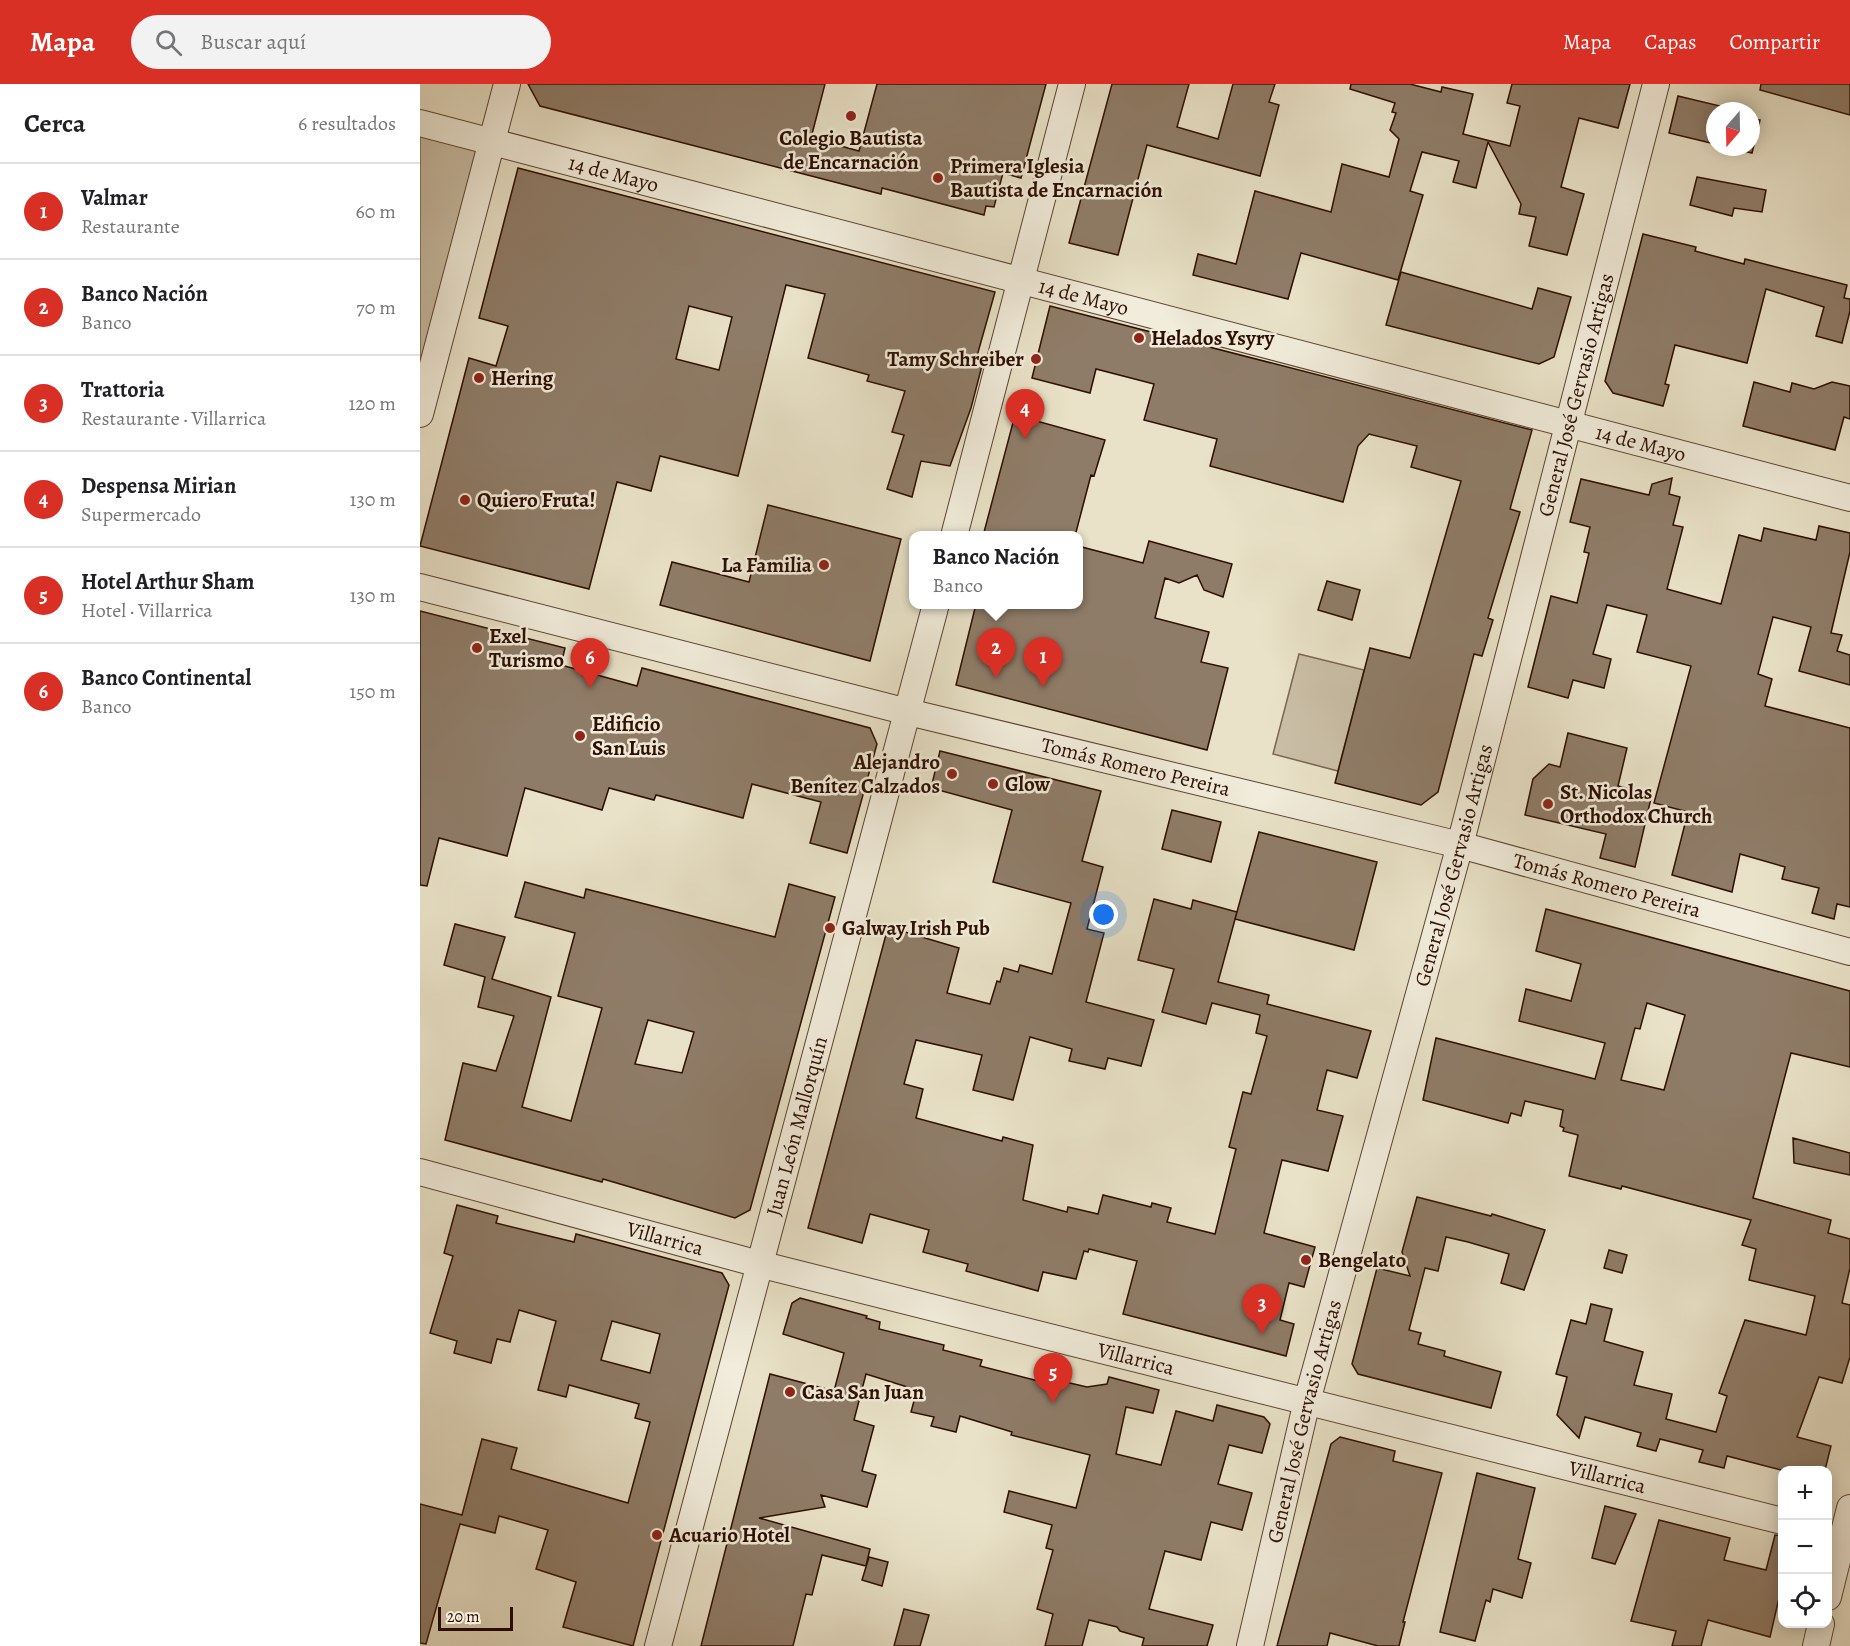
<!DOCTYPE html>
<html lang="es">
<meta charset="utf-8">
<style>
body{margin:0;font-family:Alegreya,serif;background:#f2f2f2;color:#202124}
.controls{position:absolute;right:18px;bottom:18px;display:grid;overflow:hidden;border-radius:12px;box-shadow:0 3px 15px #0003}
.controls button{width:54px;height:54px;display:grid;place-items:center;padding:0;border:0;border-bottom:2px solid #e0e0e0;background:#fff;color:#202124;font:30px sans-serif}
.compass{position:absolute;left:1286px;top:18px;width:54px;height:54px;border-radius:50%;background:#fff;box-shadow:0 3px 15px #0003;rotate:200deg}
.scale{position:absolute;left:18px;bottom:15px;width:75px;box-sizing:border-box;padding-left:6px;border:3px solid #2d0e00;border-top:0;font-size:16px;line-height:21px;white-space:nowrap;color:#2d0e00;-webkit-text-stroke:4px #f1ecdb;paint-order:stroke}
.you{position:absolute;left:684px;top:831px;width:21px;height:21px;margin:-15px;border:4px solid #fff;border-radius:50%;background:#1a73e8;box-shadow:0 0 0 9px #1a73e833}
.badge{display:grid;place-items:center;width:39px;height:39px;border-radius:50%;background:#d93025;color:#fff;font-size:20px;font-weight:700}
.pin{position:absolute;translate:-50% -50px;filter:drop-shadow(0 2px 3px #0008)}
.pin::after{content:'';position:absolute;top:32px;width:21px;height:18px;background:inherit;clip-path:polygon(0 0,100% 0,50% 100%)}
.popup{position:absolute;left:489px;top:447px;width:174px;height:78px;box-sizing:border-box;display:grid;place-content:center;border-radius:12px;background:#fff;filter:drop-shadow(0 2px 4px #0005);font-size:20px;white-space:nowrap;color:#757577}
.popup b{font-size:22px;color:#202124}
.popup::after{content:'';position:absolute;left:50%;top:100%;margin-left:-12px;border:12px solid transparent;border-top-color:#fff}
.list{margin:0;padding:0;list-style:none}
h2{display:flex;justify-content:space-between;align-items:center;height:78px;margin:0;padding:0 24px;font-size:26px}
h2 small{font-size:20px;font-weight:400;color:#757577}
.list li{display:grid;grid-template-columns:39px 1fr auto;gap:18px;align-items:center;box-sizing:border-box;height:96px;padding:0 24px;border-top:2px solid #e0e0e0}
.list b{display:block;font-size:22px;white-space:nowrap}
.list p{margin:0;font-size:20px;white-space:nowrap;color:#757577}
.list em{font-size:20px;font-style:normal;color:#757577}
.icon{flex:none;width:33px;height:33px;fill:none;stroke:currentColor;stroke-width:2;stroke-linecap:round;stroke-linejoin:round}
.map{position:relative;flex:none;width:1430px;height:1562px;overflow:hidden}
header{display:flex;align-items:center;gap:36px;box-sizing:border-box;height:84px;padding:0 30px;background:#d93025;color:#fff}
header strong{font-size:28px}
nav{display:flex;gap:33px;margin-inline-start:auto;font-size:21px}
.search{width:420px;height:54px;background:#f2f2f2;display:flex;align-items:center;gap:15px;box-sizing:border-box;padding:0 21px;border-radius:33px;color:#757577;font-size:22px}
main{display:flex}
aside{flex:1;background:#fff}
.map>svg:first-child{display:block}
.green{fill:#c9bea6;stroke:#7b6653;stroke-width:1.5}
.building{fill:#8f7c68;stroke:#2d0e00;stroke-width:1.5;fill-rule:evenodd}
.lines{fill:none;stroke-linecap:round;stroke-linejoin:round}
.minor-casing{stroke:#5c4332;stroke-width:28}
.minor{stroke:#f1ecdb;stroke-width:26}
.poi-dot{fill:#8f2418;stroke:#f1ecdb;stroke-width:2}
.labels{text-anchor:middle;stroke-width:5;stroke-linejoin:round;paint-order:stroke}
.poi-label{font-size:21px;font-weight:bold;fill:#2d0e00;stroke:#f1ecdb;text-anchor:start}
.street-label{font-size:21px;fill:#2d0e00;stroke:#f1ecdb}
</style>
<header>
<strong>Mapa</strong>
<div class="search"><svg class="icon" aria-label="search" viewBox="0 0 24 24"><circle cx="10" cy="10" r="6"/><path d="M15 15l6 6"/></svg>Buscar aquí</div>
<nav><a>Mapa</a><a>Capas</a><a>Compartir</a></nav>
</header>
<main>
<aside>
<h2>Cerca<small>6 resultados</small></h2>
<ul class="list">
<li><span class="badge">1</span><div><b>Valmar</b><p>Restaurante</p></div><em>60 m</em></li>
<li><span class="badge">2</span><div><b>Banco Nación</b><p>Banco</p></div><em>70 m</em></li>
<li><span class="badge">3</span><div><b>Trattoria</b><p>Restaurante · Villarrica</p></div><em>120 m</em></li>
<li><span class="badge">4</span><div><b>Despensa Mirian</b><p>Supermercado</p></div><em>130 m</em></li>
<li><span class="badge">5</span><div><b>Hotel Arthur Sham</b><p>Hotel · Villarrica</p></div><em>130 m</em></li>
<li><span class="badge">6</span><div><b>Banco Continental</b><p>Banco</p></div><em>150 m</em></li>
</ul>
</aside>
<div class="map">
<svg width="1430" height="1562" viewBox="0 0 1430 1562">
<rect width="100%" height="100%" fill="#e9e2c8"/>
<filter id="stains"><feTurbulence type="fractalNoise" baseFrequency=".00333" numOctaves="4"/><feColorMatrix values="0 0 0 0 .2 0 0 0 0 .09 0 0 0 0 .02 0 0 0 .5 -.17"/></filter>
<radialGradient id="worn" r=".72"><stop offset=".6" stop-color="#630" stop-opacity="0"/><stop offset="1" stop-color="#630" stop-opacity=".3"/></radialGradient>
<path class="green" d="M0,39L72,58L0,330Z
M879,570L944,586L918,687L853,670Z"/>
<path class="building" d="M108,0H405L391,54L439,67L457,0H626L601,94L583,89L574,123L566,122L564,131L462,104L461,110L120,22Z
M692,0H769L757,43L798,55L813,0H855L849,18L859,21L840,92L727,61L698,171L649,159Z
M931,0H990L1021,8L1022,3L1053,10L1043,50L1090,62L1100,22L1087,19L1092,0H1210L1198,44L1159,34L1141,103L1164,110L1147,171L1109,162L1116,133L1099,130L1101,120L1068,58L1056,104L1033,98L1039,77L1002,68L990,107L1003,111L978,196L881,169L868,215L773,191L778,170L816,180L835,107L911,128L922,80L969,93L979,55L970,46L976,29L972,28L975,19L930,5Z
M1341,0H1430V31L1340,6Z
M1258,12L1300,22V27H1295V60L1249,49Z
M1331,34L1340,36L1332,69L1307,63H1331Z
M98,84L575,208L557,272L564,274L551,324L530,382L501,377L492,413L467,405L484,351L472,348L485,307L447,297L449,291L388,274L405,210L366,201L318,392L240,372L231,407L197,398L169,505L0,462L49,274L76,282L88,242L59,234ZM269,222L312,233L299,286L256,275Z
M1277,93L1346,106L1342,128L1314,124L1312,132L1270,121Z
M1223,150L1276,163L1275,167L1324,180L1325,175L1427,201L1424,214L1430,215V227L1422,259L1396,252L1404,223L1346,205L1327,279L1255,261L1245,300L1249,301L1243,322L1193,309L1185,297Z
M981,188L1112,225L1118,204L1151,213L1134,273L1119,280L966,241Z
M630,222L1112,346L1090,425L1100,428L1068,534L1073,536L1062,572L1054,570L1018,708L1001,721L915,699L950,564L990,574L1041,397L991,383L997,362L949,350L938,362L923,418L790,382L797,355L724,336L734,300L676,285L670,309L612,294Z
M1334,298L1370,308L1372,299L1394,305L1412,298L1430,302V335L1424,333L1415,366L1323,342Z
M595,331L685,356L674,392L671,391L655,452H563Z
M1252,394L1249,410L1260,413L1253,441L1263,443L1247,505L1301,520L1319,451L1341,457L1344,444L1396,456L1399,442L1430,449V468L1411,549L1422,551L1417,567L1430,571V601L1379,587L1391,543L1353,533L1338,590L1352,595L1345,622L1430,644V823L1417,820L1414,835L1392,829L1399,804L1362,795L1365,783L1320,770L1312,808L1252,791L1268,728L1234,719L1271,582L1217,568L1227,531L1187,521L1173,570L1191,575L1184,604L1153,596L1148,614L1108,603L1131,512L1157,519L1169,469L1164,468L1170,443L1150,438L1161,395L1229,411L1232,400Z
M348,421L481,455L450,577L240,521L252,478L329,498Z
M729,457L812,480L803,513L784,506L777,491L759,499L745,494L735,534L789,548L781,578L808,584L787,666L536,601L556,520H658V462L723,479Z
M907,497L940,506L932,536L898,526Z
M0,527L145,564L141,581L217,602L222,584L450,644L457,660L427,769L390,759L401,718L332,700L323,734L236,711L234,716L189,704L182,726L105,704L87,772L19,754L7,802L0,801Z
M1148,649L1207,664L1198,702L1232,710L1215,783L1180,774L1186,750L1105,731L1113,695L1129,680L1140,683Z
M520,667L681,707L662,777L683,783L667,845L684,849L666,918L734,936L721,982L688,974L685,985L649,977L652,965L610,953L593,1016L553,1006L562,971L496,956L484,1000L503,1005L496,1034L582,1057L583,1053L613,1061L603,1116L647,1128L648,1123L678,1130L683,1111L731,1123L732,1119L751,1124L747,1138L795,1150L816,1065L809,1063L823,1008L831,1010L847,952L836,949L840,931L792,919L786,940L742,928L754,885L718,876L734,815L771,825L773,816L817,828L798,898L849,911L847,920L951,947L937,994L907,986L897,1026L923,1032L908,1087L862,1076L844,1149L895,1163L884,1203L869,1199L860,1236L874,1240L866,1272L703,1230L717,1177L669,1165L668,1168L664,1167L656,1195L623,1188L618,1207L546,1187L548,1180L503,1168L509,1146L450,1130L442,1159L388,1144L468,843L539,864L527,909L570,920L577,897L580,898L584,884L598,888L600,881L632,890L651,819L573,798L592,726L511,704Z
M752,726L801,738L791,778L742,765Z
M839,748L957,778L934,866L815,835Z
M105,798L164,814L166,805L355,853L369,800L415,813L330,1126L315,1134L183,1095L182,1098L25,1056L43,979L76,987L94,932L58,923L65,893L24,881L35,840L85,853L72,895L131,913L102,1023L151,1037L182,924L138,912L155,849L95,833ZM228,936L274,948L262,989L215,980Z
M1126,825L1430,907V983L1371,969L1333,1114L1411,1136L1408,1149L1430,1155V1184L1422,1219L1430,1221V1273L1422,1299L1399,1293L1377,1353L1411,1362L1405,1386H1361L1307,1372L1304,1384L1279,1378L1283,1366L1240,1355L1236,1367L1217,1362L1221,1349L1165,1333L1159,1354L1137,1331L1147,1293L1136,1290L1151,1236L1166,1240L1171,1220L1192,1225L1184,1257L1223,1268L1214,1301L1252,1310L1246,1335L1296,1348L1307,1312L1299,1309L1325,1236L1386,1251L1395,1212L1329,1196L1336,1165L1322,1161L1331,1136L1202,1102L1201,1105L1149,1092L1158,1051L1143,1047L1144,1044L1140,1042L1143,1026L1105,1017L1101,1032L1091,1029L1088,1039L1003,1016L1016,954L1175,995L1185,959L1099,937L1106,905L1151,917L1161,880L1116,867ZM1227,919L1265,931L1244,1006L1201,996L1215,944L1220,945Z
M1373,1054L1430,1069V1091L1374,1079Z
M997,1113L1071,1132L1072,1130L1125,1146L1104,1206L1081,1199L1089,1170L1048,1158L1026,1153L1018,1187L1005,1184L989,1246L1001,1249L998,1260L1025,1267L1024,1272L1081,1288L1071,1324L938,1290L932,1280L957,1184L990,1192L982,1168Z
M37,1121L78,1132L76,1139L154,1158L156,1150L302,1189L309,1201L213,1562L143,1543L156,1498L116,1485L128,1446L79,1432L75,1449L40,1440L6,1560L0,1559V1420L42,1431L62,1355L97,1364L91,1385L208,1419L230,1338L215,1334L219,1320L149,1301L146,1313L118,1306L136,1237L99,1226L90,1258L77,1255L71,1279L34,1269L37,1257L10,1249L33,1172L24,1169ZM192,1237L240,1250L230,1289L181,1276Z
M1189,1166L1207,1171L1202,1189L1184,1184Z
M380,1214L447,1232L446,1234L460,1238L459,1245L524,1261L523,1266L562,1276L560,1282L626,1299L628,1294L667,1303L687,1300L689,1293L739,1306L733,1329L706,1323L696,1370L721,1376L741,1381L756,1327L793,1337L797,1321L844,1333L850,1340L842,1369L809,1361L798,1400L832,1409L822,1446L791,1438L781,1476L745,1467L729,1525L793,1541L787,1562H722L724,1554L700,1547L697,1543L669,1536L662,1562H625L633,1530L617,1525L633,1466L626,1464L632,1441L584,1428L589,1407L656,1424L670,1371L591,1351L592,1348L540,1332L536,1348L511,1342L514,1333L491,1328L497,1306L446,1290L434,1336L454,1342L442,1387L456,1391L447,1423L401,1411L405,1423L339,1434L450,1465L446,1482L402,1471L392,1511L386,1510L373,1562H281L350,1290L414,1307L424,1269L363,1250L372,1219Z
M920,1353L975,1367L973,1377L1022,1389L983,1538H985L979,1562H958L910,1549L907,1562H857L911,1360Z
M1057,1389L1115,1404L1098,1475L1111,1479L1102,1514L1073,1505L1070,1518L1066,1516L1055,1557L1020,1548Z
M1185,1422L1216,1430L1195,1480L1172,1474Z
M1239,1436L1310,1454L1304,1476L1346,1486L1355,1451L1362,1452V1515L1359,1514L1350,1553L1288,1536L1281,1562H1252L1256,1547L1211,1537Z
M449,1473L468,1478L462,1502L442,1496Z
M484,1525L509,1531L500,1562H474Z"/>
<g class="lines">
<g class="minor-casing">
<g id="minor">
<path id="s1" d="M0,39L1430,414"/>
<path d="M0,330L87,0"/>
<path d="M534,452L652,0"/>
<path id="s2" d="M0,503L488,628L1040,761L1430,868"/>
<path id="s3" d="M0,1088L339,1180L1362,1437"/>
<path d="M1408,1513L1430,1424"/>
<path id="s4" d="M238,1562L516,520"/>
<path id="s5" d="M830,1562L887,1317L1040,761L1236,0"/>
<path d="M1396,1562L1401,1540"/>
</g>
</g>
<use href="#minor" class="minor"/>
</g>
<g class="poi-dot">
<circle cx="431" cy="32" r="6"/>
<circle cx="518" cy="94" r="6"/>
<circle cx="719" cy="254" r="6"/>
<circle cx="616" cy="275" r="6"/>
<circle cx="59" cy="294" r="6"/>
<circle cx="45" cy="416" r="6"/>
<circle cx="404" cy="481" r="6"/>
<circle cx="57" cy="564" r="6"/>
<circle cx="160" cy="652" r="6"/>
<circle cx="532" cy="690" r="6"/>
<circle cx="573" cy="700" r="6"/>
<circle cx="1128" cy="720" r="6"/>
<circle cx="410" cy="844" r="6"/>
<circle cx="886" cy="1176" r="6"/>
<circle cx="370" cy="1308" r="6"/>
<circle cx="237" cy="1451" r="6"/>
</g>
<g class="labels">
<g class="poi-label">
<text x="431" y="61" text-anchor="middle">Colegio Bautista<tspan x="431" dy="24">de Encarnación</tspan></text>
<text x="530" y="89">Primera Iglesia<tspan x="530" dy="24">Bautista de Encarnación</tspan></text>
<text x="731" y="261">Helados Ysyry</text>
<text x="604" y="282" text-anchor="end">Tamy Schreiber</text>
<text x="71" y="301">Hering</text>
<text x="57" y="423">Quiero Fruta!</text>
<text x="392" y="488" text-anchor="end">La Familia</text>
<text x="69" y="559">Exel<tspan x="69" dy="24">Turismo</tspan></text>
<text x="172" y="647">Edificio<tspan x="172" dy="24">San Luis</tspan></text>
<text x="520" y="685" text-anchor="end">Alejandro<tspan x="520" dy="24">Benítez Calzados</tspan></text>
<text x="585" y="707">Glow</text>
<text x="1140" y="715">St. Nicolas<tspan x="1140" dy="24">Orthodox Church</tspan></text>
<text x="422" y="851">Galway Irish Pub</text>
<text x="898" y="1183">Bengelato</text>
<text x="382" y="1315">Casa San Juan</text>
<text x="249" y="1458">Acuario Hotel</text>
</g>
<g class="street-label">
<text dy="7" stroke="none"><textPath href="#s1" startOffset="200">14 de Mayo</textPath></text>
<text dy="7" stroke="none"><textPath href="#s1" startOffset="686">14 de Mayo</textPath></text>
<text dy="7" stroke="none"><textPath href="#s5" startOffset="1293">General José Gervasio Artigas</textPath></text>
<text dy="7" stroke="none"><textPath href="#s1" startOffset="1262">14 de Mayo</textPath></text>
<text dy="7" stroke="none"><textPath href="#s2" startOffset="738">Tomás Romero Pereira</textPath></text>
<text dy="7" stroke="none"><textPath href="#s5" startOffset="807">General José Gervasio Artigas</textPath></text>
<text dy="7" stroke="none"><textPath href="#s2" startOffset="1224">Tomás Romero Pereira</textPath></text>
<text dy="7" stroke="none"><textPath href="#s4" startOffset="538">Juan León Mallorquín</textPath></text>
<text dy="7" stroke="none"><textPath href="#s3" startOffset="254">Villarrica</textPath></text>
<text dy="7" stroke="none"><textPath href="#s3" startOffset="740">Villarrica</textPath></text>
<text dy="7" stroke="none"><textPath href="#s5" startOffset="231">General José Gervasio Artigas</textPath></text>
<text dy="7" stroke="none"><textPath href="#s3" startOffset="1226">Villarrica</textPath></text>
</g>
</g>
<rect width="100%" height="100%" filter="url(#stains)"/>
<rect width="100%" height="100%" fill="url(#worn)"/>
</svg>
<div class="controls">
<button>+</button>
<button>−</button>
<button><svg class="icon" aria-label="locate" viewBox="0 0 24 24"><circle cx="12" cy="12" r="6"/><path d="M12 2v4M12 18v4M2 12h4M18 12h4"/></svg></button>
</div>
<svg class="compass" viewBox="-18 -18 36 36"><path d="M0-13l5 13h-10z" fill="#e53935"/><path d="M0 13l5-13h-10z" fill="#757577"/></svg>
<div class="scale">20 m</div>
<div class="you"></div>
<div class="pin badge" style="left:623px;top:603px">1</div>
<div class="pin badge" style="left:576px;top:594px">2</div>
<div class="popup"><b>Banco Nación</b>Banco</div>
<div class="pin badge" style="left:842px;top:1250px">3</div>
<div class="pin badge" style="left:605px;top:355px">4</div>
<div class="pin badge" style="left:633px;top:1319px">5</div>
<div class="pin badge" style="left:170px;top:604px">6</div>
</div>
</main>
